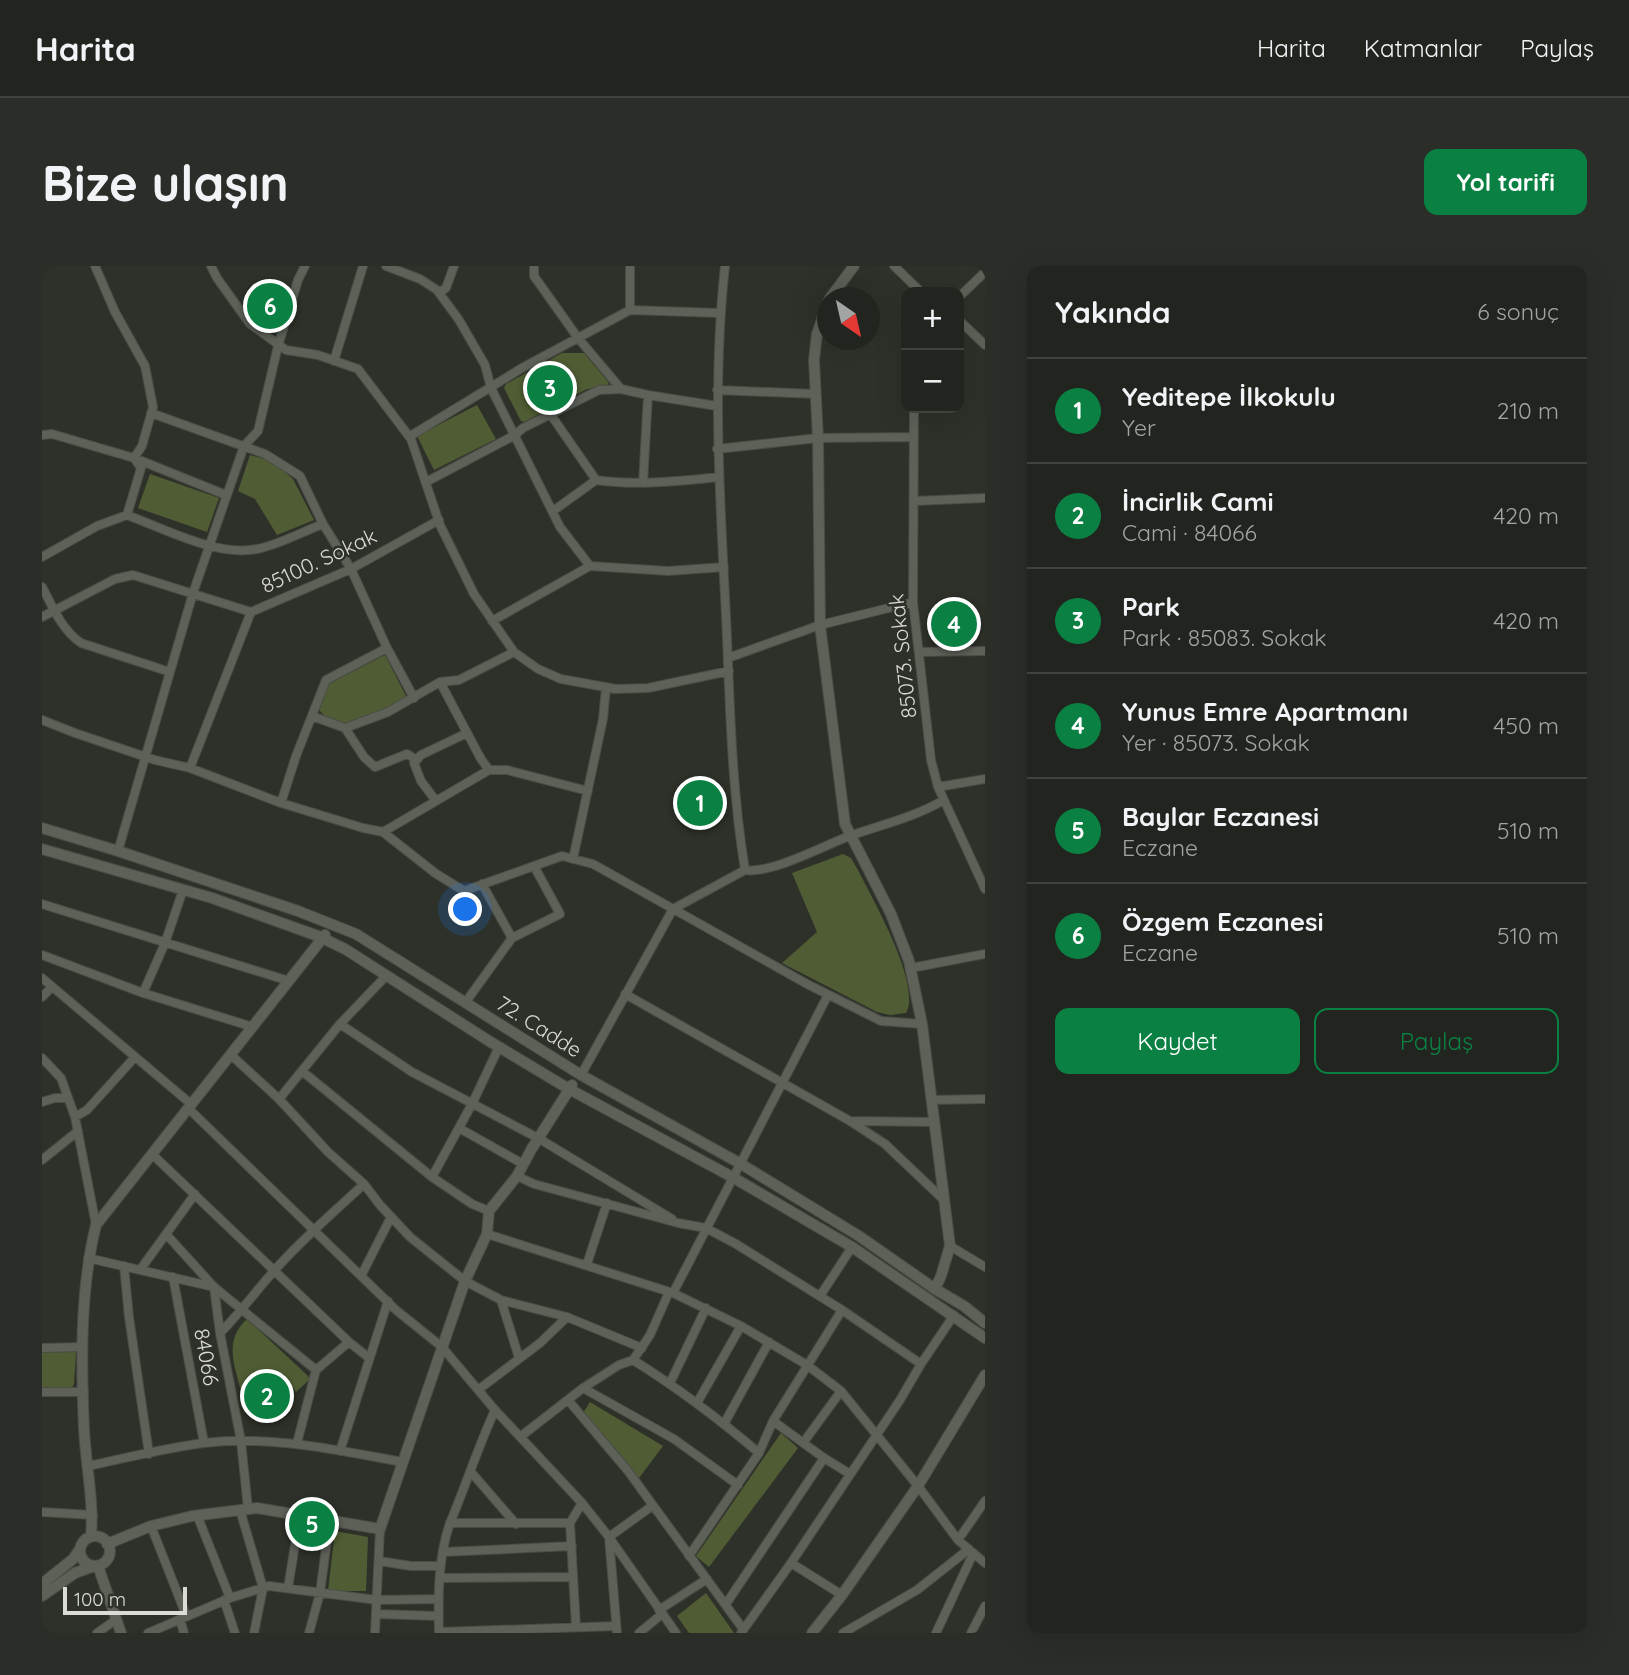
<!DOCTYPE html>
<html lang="tr">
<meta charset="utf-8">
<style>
body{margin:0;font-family:Quicksand,sans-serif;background:#2a2d28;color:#f1f3f6}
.controls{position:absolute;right:21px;top:21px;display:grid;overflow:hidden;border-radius:14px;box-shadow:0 7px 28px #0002}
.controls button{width:63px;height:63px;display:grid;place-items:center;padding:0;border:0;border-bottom:2px solid #3f423d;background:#22251f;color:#f1f3f6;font:35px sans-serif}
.compass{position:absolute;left:775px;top:21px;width:63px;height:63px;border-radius:50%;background:#22251f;box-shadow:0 7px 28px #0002;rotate:146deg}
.scale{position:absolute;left:21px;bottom:18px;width:124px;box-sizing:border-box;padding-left:7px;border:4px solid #dbdcd7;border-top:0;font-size:19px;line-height:24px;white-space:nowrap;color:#dbdcd7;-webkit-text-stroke:5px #2e3129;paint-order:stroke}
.you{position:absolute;left:424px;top:644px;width:24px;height:24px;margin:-18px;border:5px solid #fff;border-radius:50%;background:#1a73e8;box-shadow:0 0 0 10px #1a73e833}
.badge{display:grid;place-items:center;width:46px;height:46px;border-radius:50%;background:#0b8043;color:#fff;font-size:23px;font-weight:700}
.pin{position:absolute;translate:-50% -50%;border:4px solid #fff;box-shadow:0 2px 7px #0006}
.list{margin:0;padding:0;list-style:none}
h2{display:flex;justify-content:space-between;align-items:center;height:91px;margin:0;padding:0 28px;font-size:30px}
h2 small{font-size:23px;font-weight:400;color:#a2a5a4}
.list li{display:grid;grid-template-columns:46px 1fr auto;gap:21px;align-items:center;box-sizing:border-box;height:105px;padding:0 28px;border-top:2px solid #3f423d}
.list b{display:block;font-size:26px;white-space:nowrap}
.list p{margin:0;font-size:23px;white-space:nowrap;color:#a2a5a4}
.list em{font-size:23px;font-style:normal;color:#a2a5a4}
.actions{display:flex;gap:14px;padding:21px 28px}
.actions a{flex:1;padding:16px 0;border:2px solid #0b8043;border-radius:14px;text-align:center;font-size:24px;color:#0b8043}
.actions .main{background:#0b8043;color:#fff}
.map{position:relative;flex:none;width:943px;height:1367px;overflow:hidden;border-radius:14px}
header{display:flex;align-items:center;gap:42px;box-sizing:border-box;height:98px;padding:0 35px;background:#22251f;border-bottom:2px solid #3f423d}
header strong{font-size:33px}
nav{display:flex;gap:38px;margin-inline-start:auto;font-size:24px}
.intro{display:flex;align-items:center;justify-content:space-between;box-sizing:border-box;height:168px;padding:0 42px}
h1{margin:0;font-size:49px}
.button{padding:18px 32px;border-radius:14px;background:#0b8043;color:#fff;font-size:24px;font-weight:700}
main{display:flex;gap:42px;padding:0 42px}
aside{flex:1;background:#22251f;border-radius:14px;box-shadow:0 7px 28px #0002}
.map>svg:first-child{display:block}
.green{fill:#505d34}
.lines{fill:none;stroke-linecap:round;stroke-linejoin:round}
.street-casing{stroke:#494c45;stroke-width:10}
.secondary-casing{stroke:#494c45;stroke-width:12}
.street{stroke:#5d6158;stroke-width:8}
.secondary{stroke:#5d6158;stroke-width:10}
.labels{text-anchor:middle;stroke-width:5;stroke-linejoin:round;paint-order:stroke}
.street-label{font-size:21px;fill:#dbdcd7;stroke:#2e3129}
</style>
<header>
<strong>Harita</strong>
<nav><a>Harita</a><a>Katmanlar</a><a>Paylaş</a></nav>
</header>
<div class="intro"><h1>Bize ulaşın</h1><a class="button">Yol tarifi</a></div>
<main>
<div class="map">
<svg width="943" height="1367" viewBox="0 0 943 1367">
<rect width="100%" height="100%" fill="#2e3129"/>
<path class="green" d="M520,87H542L567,117L563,121L545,123L482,156L479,155L462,122L464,118Z
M435,139L454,173L392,204L375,170Z
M208,189L230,195L251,213L272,254L235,269L213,233L196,225Z
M108,208L177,232L165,266L96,242Z
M343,389L365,432L314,460L289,456L277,444L286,418Z
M801,588L809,592L817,606C831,634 880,719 864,747L848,749L835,746L740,697L775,666L750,607Z
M205,1053L265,1109L268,1113L254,1126L248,1117L241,1121L222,1105L200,1130C194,1101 180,1076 205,1053Z
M0,1086H34L32,1118L29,1123H0Z
M548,1136L621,1180L597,1212L541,1147Z
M739,1167L756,1182L667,1301L654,1290Z
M293,1265L326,1271L324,1325H286Z
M664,1327L692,1367H647L635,1350Z"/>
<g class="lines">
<g class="street-casing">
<path id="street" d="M53,0L73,46L103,100L111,141L100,180L92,192L184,229
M169,0L175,12L208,58L244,84L276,89L316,103L369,173
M344,0L378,13L395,24L417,54L443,99L449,122L518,261L548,300L626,305L682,301
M492,0V10L536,72L579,123
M588,0V44
M683,0C670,117 678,233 684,350C688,435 689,519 703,604C729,608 779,581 805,571C838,559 871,552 902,534
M852,0L879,26
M397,27L404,22L412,0
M917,31L943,6
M677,47L588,44L480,102L370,169L369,173L398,259L432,328L472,386L496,403L519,413L574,423L606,422L687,405
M917,54L943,79
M292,95L321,0
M675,124L774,128
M872,142L871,336L889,494L896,521L943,623
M109,147L223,188L258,210L281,258L309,303L345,382L372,432
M509,149L554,214C594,220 636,215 677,211
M0,169L10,168L92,192L99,202L85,249
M675,183L776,172L872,171
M384,216L473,169L481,162L557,124L579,123L606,129L675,140
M601,217L606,129
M872,235L943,232
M511,245L554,214
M0,291L55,260L85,249C123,263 175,291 215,283C234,280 262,265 281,258
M0,321C11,341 19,363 39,377L128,406
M0,351L73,313L91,309L209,346
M450,355L548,300
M877,386L943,385
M686,392L778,359L871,336
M398,416L439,493L447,504
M270,450L303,462L346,446L398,416L417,414L472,386
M0,454L33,467L113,494L148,502L239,537L321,562L341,566L393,607L422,625L520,590L551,598L765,718L839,755L880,758
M303,462L322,491L333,501L365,488L375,494
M148,502L209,346L309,303L397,254
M896,521L943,513
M394,535L379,515L372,497L379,489L425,467
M239,537L254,490L284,414L345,382
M341,566L447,504H465L546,525
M76,585L151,327L202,180L216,165L236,80L256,14L263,0
M531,593L561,453L564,421
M0,638L247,715
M470,672L518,648L492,600
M0,689L101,727L211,761
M869,702L943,688
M0,712L149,838
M101,727L123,677L141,624
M583,728L808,855L891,856
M0,731L10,721
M423,737L470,672L440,618
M298,758L370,806L496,872L630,953
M189,789L237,833L286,886L322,918L338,939L368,971L423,1015L459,1034L525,1051L600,1082
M0,792L19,812L33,851L54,959
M260,805L390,911L430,938L447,945
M539,809L631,643L703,604
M237,833L298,758L344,710
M889,834L943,833
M0,836L13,832H26
M146,842L354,1044L400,1081L453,1144L540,1237L567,1271L634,1367
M33,851L45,844L93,791
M808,855L843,878L902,934
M417,862L481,898
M110,888L307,1076L327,1092
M0,894L36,865
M475,910L492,918L636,957L664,962L694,978L800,1044L879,1098
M390,911L430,838L457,781
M124,968L172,1021L274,1104
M445,968L631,1027L699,1060L765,1099L799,1125L876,1220L916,1274L943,1297
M908,980L943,1001
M46,992L172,1021
M545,998L565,937
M82,1000L87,1051L107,1188
M98,1004L153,928
M319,1010L349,951
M131,1011L162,1177
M172,1021L178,1067
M631,1027L786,729
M778,1030L810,981
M459,1034L477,1092
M0,1082L41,1081
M591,1094C636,1122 677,1153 717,1187
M628,1117L664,1042
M541,1122L632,1173L696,1219
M436,1124L498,1077L525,1051
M0,1126H42
M526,1134L586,1205L701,1363
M655,1137L699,1060
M453,1144C436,1181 424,1219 408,1257H528
M731,1155L782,1192L808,1208
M682,1158L727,1076
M478,1171L541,1122L577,1099L591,1094L608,1069L627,1026
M255,1177L274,1104L307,1076
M761,1177L799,1125
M298,1185L346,1035
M46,1200C84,1192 123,1182 162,1177C229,1169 295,1184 360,1196
M429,1206L474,1258
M206,1243L199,1175L178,1067C198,1047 213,1026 232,1005C259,974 292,946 322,918
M198,1244L221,1322L212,1367
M0,1246L51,1249
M155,1249L188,1332
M109,1260L144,1349
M916,1274L943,1235
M401,1286L530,1280
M647,1290L717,1187L731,1155L800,1044
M337,1295L369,1300H398
M749,1297L800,1329
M398,1312L530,1311
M246,1322L258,1248
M182,1334L193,1367
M684,1338L782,1192
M617,1344L665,1313
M334,1348L396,1350
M138,1353L142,1367
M534,1361L528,1257L540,1237
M397,1366L574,1360
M55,1367L75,1353
M106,1367L188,1332L227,1320L335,1334L397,1333
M267,1367L278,1327L288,1252
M333,1367L338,1263
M397,1367C396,1330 396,1291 408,1257
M575,1367L567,1271L610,1240
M597,1367L620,1348
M699,1367L749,1297L858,1134L879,1098L912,1049
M801,1367L875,1324L927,1283
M894,1367L931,1288
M929,1367L943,1340"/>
</g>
<g class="secondary-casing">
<path id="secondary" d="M788,32L812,0
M786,36L775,68L772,94L776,172L778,359L803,558L849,648L867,695L880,758L908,980L899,1010L893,1023
M0,562L76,585L256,645L314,668L539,809L699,898L817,970L893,1023L922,1040L943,1057
M0,583L170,632L276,670L303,683L447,775L527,823L692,912L810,981L943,1072
M38 1285a15 15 0 1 1 30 0a15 15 0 1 1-30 0Z
M49,1271C52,1235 44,1200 42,1163C39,1096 38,1024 54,959L283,669
M65,1278L109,1260L150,1250L215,1242L338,1263L423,1015L445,968L447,945L475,910L489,884L530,819
M56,1300L79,1367
M0,1318L31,1293L38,1283
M0,1330L33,1307L52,1300
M770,1367L800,1329L876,1220L943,1109"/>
</g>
<use href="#street" class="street"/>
<use href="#secondary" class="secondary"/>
</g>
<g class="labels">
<g class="street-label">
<text transform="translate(277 295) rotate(-25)" y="7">85100. Sokak</text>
<text transform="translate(861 390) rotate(-96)" y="7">85073. Sokak</text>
<text transform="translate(497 761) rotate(32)" y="7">72. Cadde</text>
<text transform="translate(164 1091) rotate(80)" y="7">84066</text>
</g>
</g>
</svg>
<div class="controls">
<button>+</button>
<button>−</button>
</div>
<svg class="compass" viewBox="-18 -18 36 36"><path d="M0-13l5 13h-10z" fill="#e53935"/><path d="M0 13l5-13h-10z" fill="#a2a5a4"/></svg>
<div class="scale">100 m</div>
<div class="you"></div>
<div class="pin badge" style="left:658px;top:537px">1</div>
<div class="pin badge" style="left:225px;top:1130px">2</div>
<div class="pin badge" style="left:508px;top:122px">3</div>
<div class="pin badge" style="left:912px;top:358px">4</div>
<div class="pin badge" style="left:270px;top:1258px">5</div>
<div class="pin badge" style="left:228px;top:40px">6</div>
</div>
<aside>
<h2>Yakında<small>6 sonuç</small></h2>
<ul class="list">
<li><span class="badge">1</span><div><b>Yeditepe İlkokulu</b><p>Yer</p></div><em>210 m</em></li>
<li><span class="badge">2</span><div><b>İncirlik Cami</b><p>Cami · 84066</p></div><em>420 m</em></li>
<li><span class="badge">3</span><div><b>Park</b><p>Park · 85083. Sokak</p></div><em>420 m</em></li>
<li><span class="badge">4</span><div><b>Yunus Emre Apartmanı</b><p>Yer · 85073. Sokak</p></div><em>450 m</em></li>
<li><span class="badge">5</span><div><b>Baylar Eczanesi</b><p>Eczane</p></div><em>510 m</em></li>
<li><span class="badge">6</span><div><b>Özgem Eczanesi</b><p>Eczane</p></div><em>510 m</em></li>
</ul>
<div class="actions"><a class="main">Kaydet</a><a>Paylaş</a></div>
</aside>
</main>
